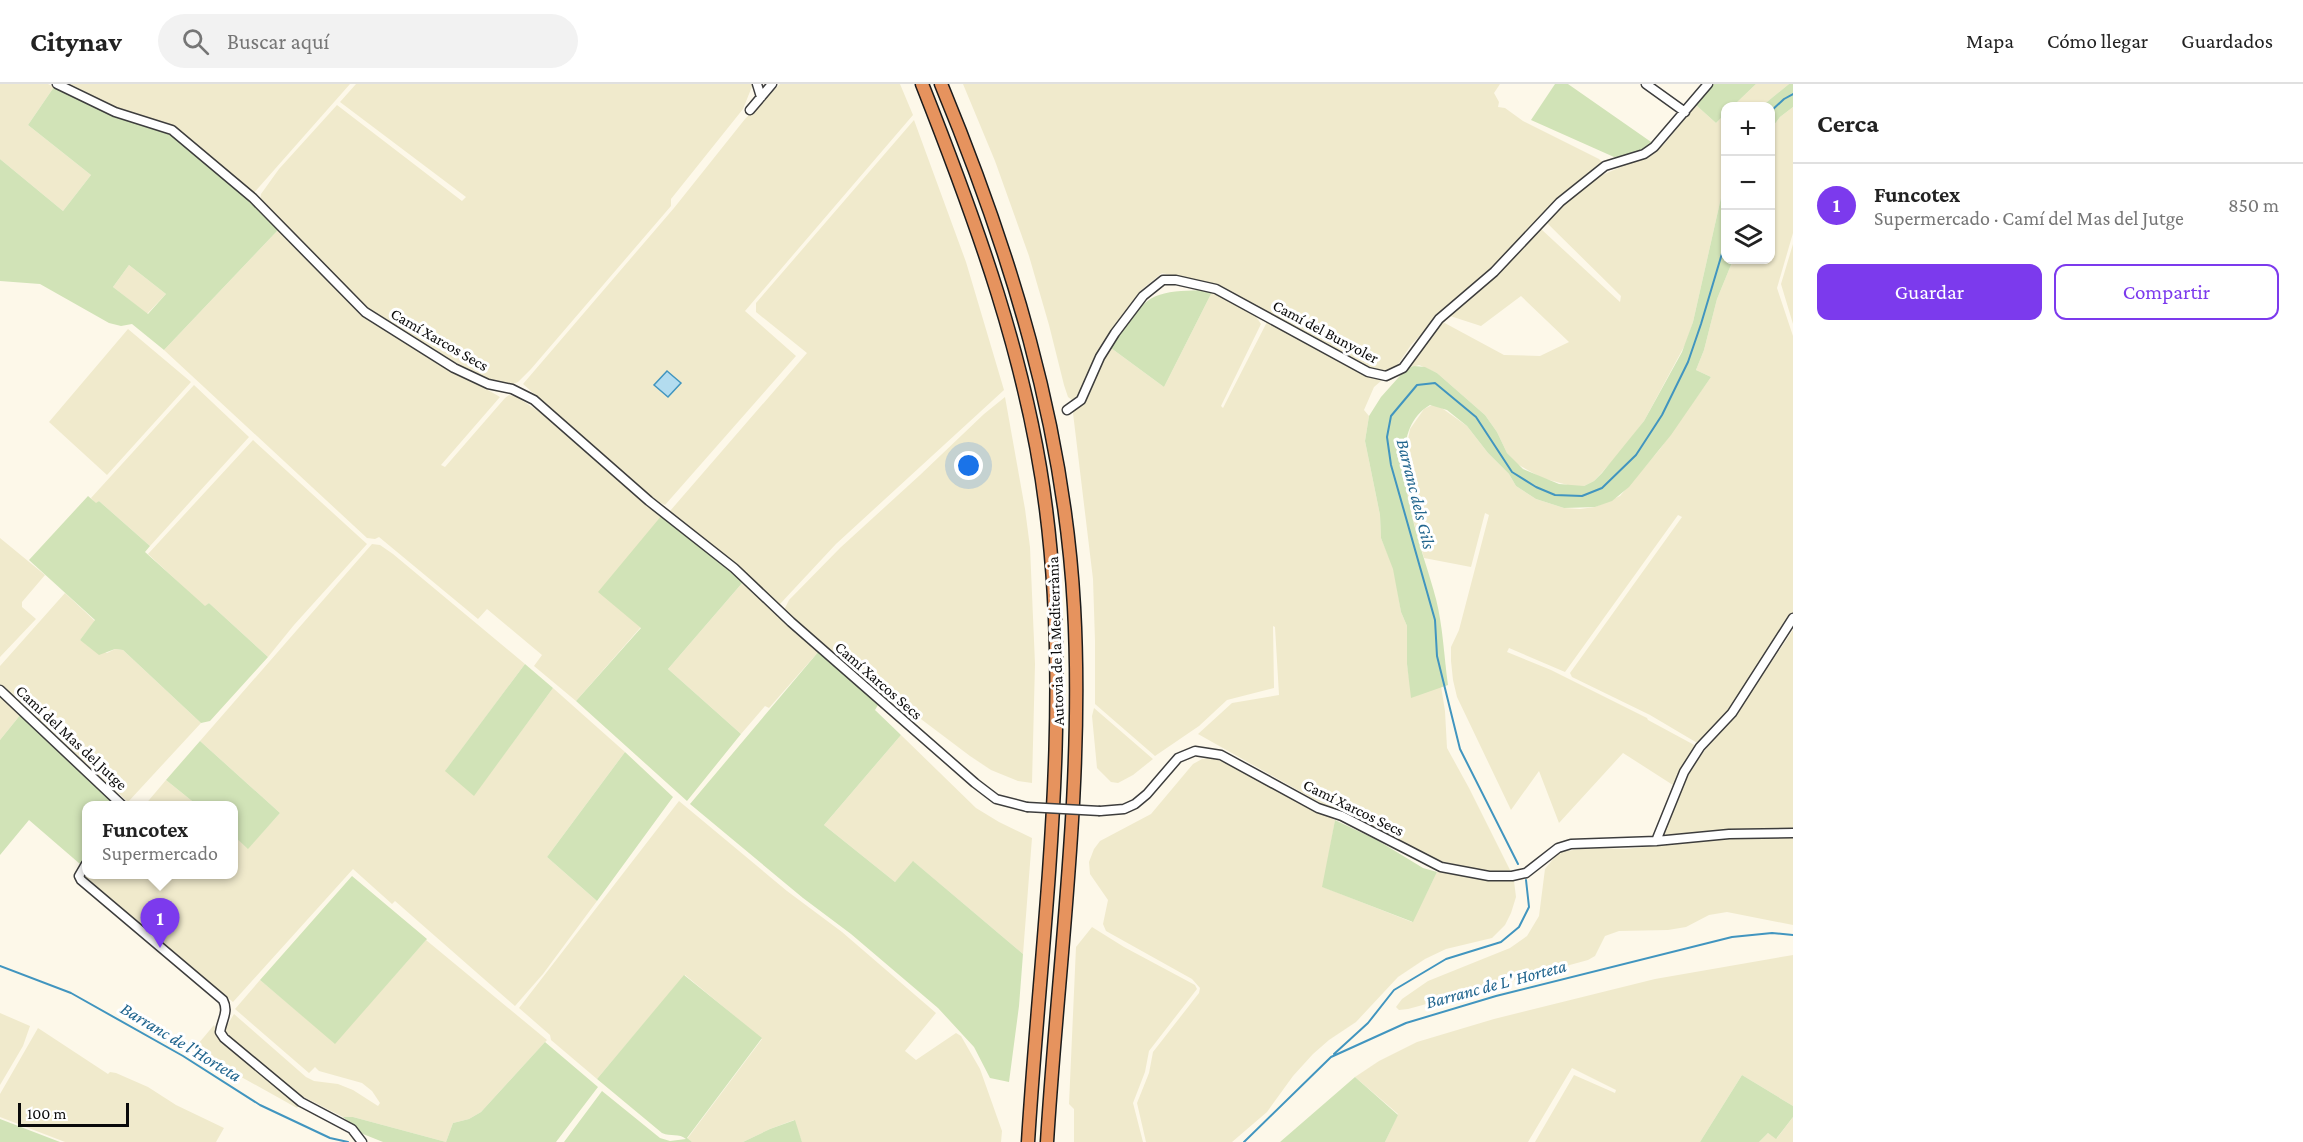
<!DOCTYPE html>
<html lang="es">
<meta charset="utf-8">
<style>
body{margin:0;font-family:"Crimson Pro",serif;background:#f2f2f2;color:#222}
.controls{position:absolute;right:18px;top:18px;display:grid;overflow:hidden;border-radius:12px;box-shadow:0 2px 4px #0004}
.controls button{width:54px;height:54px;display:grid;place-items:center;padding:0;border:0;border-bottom:2px solid #e0e0e0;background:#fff;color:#222;font:30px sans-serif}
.scale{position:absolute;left:18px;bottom:15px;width:111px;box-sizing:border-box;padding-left:6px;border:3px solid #0a0a0a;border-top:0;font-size:16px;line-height:21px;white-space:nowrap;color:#0a0a0a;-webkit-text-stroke:4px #fff;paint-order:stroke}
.you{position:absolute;left:969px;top:382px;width:21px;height:21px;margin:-15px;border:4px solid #fff;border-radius:50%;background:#1a73e8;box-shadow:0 0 0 9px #1a73e833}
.badge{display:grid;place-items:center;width:39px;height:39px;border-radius:50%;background:#7c3aed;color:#fff;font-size:20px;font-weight:700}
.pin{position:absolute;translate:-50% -50px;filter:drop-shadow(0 2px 3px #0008)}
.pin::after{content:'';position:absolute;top:32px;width:21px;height:18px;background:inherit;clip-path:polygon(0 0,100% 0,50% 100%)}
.popup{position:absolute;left:82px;top:717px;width:156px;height:78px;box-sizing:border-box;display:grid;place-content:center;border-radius:12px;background:#fff;filter:drop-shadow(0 2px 4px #0005);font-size:20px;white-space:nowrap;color:#767676}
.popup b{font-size:22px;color:#222}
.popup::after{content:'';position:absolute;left:50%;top:100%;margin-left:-12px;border:12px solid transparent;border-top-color:#fff}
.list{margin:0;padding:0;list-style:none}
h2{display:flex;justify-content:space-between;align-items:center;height:78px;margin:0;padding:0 24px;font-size:26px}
h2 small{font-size:20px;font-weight:400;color:#767676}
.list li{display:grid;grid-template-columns:39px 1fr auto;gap:18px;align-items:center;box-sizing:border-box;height:84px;padding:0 24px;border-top:2px solid #e0e0e0}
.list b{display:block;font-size:22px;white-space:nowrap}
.list p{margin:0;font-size:20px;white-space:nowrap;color:#767676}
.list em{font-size:20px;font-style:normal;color:#767676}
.actions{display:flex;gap:12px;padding:18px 24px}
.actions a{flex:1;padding:14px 0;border:2px solid #7c3aed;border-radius:12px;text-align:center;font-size:21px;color:#7c3aed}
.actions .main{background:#7c3aed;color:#fff}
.icon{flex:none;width:33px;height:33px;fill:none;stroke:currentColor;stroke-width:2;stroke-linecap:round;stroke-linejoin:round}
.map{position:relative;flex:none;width:1793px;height:1058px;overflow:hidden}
header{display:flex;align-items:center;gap:36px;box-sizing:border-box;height:84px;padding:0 30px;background:#fff;border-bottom:2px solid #e0e0e0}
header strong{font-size:28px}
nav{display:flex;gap:33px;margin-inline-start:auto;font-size:21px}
.search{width:420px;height:54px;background:#f2f2f2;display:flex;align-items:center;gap:15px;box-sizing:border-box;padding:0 21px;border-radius:33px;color:#767676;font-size:22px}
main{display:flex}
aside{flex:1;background:#fff}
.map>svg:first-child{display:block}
.farmland{fill:#f0eacc}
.green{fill:#d1e3b7;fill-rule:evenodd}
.water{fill:#b3dcef;stroke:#4195bf;stroke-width:1.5}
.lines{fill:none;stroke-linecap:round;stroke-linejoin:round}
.stream{stroke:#4195bf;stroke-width:2}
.minor-casing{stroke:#3d3d3d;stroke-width:11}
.highway-casing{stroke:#1b1b1b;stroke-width:15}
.minor{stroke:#fff;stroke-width:8}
.highway{stroke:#e6935e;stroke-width:12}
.minor-bridge-casing{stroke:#3d3d3d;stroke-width:11;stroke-linecap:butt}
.minor-bridge{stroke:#fff;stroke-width:8}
.labels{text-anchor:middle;stroke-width:6;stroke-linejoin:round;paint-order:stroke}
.street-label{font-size:16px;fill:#0a0a0a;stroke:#fff}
.water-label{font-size:18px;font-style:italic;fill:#21658e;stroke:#fff}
</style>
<header>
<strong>Citynav</strong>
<div class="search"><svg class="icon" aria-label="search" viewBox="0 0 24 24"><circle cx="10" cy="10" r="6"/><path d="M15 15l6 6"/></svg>Buscar aquí</div>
<nav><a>Mapa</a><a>Cómo llegar</a><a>Guardados</a></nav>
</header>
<main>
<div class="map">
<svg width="1793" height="1058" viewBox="0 0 1793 1058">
<rect width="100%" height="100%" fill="#fdf8e9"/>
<path class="farmland" d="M0,0H48L54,3L28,41L91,91L63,127L0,75Z
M63,0H350L253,110L176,44L162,38L123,28Z
M356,0H753L743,25L671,115V122L531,285L518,298L513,300H502L474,290L384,237L348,207L260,116L261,110L279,85L337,21L462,117L466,113L340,18Z
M780,0H900L913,31L745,227L796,272L665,421L651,414L523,300L674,124L745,35Z
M963,0H1500L1494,9L1499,18L1498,23L1505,24L1523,37L1599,75L1603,79L1537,136L1495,188L1439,232L1411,261L1397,282L1389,288L1378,289L1246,219L1223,203L1162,189L1140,207L1079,313L1072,316L1068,313L1064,301L1049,241L1029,172L995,77Z
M1756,0H1789L1762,22H1733Z
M1696,21L1716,39L1725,30V96L1693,238L1686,259L1644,337L1619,370L1594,397L1584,402L1575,403L1542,394L1517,380L1507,369L1497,348L1485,331L1437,289L1419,281L1406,285L1441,237L1504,271L1540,272L1569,258L1521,212L1481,242L1447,231L1500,189L1531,153L1541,145L1620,218L1621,212L1544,136L1600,92L1653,69L1665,59Z
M1793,23V149L1777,204L1793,252V529L1767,572L1731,624L1699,660L1650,631L1572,593L1570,589L1682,433L1678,431L1565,588L1509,564L1507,568L1551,586L1647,634L1648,636L1698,663L1676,703L1623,669L1559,739L1539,687L1511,726L1457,613L1453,596L1451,577V563L1459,546L1489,431L1485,429L1471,483L1424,474L1409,422L1406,402L1405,372L1410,345L1424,325L1432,321L1439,322L1467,342L1488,369L1509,390L1516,402L1536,415L1564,424L1580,425L1595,423L1620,412L1660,365L1711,293L1696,286L1704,266L1717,215L1733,176H1770L1771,45L1780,33Z
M914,36L966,178L1004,306L836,460L780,520L776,521L670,427L807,269L756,228V219Z
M278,146L344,211L469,295L500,313L441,381L445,383L505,314L509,311L517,313L541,329L662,431L641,543L576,617L534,582L542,571L487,525L478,535L379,453L375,455L367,454L164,266Z
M1793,160V240L1781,200Z
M129,181L166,210L147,230L113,203Z
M1212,208L1255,231L1261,240L1221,322L1223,324L1268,236L1381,297L1374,303L1364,326L1369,332L1365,357L1380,431L1381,454L1394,485L1401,528L1407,542V580L1412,613L1441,602L1445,627L1447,664L1469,704L1512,790L1498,789L1434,776L1382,747L1324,721L1198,650L1232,619L1279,611L1275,543L1273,542L1274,604L1227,616L1199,642L1155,672L1095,620V557L1093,495L1073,329L1111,264L1164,303Z
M128,245L191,298L107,391L49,338Z
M194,301L249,353L150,462L99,417L96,420L91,414Z
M1005,313L1025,425L1030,463L1035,580L1032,699L1018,697L991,686L970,672L905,623L893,616H882L783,528L789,516L840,464L920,391L984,330Z
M253,356L367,460L294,541L268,573L209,519L205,523L148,470Z
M0,454L45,491L22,518V523L36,535L0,573Z
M372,460L380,461L393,470L525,580L446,686L474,711L553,604L625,668L547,773L597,817L543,890L515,922L395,817L392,820L353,785L233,918L82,793L86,788V790H234V752L248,764L280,729L200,657Z
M743,498L819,567L769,624L765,622L741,650L668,585Z
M65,509L95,537L80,556L107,569L115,565L123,566L201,639L128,718L0,600V582Z
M1793,546V749L1667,753L1664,748L1667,736L1691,684L1753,605Z
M0,610L21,630L0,656Z
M1094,624L1153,675L1133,691L1118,699L1111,698L1097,684L1092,632Z
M901,651L976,724L999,738L1032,754L1023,870L914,778L895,798L824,741Z
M1210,674L1225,678L1273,701L1335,736L1323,803L1412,838L1437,788L1514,797L1516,813L1511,829L1505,841L1492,854L1446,865L1425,875L1398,893L1356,938L1329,956L1313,970L1293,992L1267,1028L1232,1058H1146L1137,1019L1149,989L1153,968L1199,909L1200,904L1192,895L1106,847L1103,840L1108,816L1090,790L1089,778L1094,765L1100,757L1151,730L1193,680L1202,675Z
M166,696L197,721L144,722Z
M679,717L787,807L842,848L936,929L905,967L916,976L956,949L961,952L980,985L1002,1047L1001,1058H802L794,1036L770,1045L743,1058H692L687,1055L762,955L685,891L597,995L551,956L550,951L519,924Z
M1733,753L1793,754V841L1727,828L1709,831L1686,843L1668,846L1619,847L1605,852L1595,872L1588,876L1408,925L1399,926L1396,923L1402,915L1428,897L1510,864L1527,852L1539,832L1545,785L1559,768L1588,764L1626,765Z
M1092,843L1124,863L1195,901L1197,905L1149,967L1145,988L1133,1019L1143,1058H1074V1025L1069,1020L1076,863Z
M426,856L547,956L481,1028L469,1035L453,1039L446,1058L353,1033H343L288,1005L226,951V943L234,930L306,993L314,997L338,1000L353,1006L378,1022L380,1019L372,1007L362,999L319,987L315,983L309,989L235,925L260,896L335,959Z
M1793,871V1022L1742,991L1700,1058H1535L1574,991L1615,1009L1616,1006L1572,984L1528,1058H1385L1398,1030L1355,993L1379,977L1417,958L1494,935L1655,895Z
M0,929L30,942L23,962L0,1001Z
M214,941L220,956L299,1019L297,1024L193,966Z
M38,944L108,990L110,988L116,989L148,1003L176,1021L224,1044L216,1058H65L0,1033V1010Z
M1793,1033V1058H1759L1768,1049L1777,1054Z"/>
<path class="green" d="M1555,0H1568L1654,60C1642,69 1630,73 1614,73L1531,36Z
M1714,0H1756L1733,22H1726L1725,30L1716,39L1696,21Z
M1789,0H1793V23L1780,33L1771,45L1770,22H1762Z
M54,3L111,31L162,47L177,55L250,117L278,146L164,266L132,240L121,242L109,239L40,200L0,197V75L63,127L91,91L28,41ZM129,181L166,210L148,230L113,203Z
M1725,96L1726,176H1733L1717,215L1704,266L1696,286L1711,293L1671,351L1629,403L1612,417L1595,423L1564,424L1536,415L1516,402L1509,390L1488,369L1467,342L1447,326L1430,321C1374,353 1425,469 1436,515C1443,543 1444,572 1448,601L1411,614L1407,580V542L1401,528L1393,485L1381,454L1380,431L1365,357L1369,332L1381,313L1406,285L1414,282L1425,283L1437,289L1485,331L1497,348L1507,369L1523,385L1559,400L1584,402L1594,397L1602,389L1644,337L1682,268L1693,238Z
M1203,206L1212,208L1164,303L1111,264C1123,246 1137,218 1159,211C1173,206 1189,207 1203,206Z
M88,412L96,419L99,417L150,462L145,468L205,522L209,519L268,573L210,637L201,639L123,566L115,565L99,571L80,556L95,536L29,476Z
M662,431L743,498L668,585L741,650L687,717L576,617L641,544L598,508Z
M819,567L878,621L875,626L901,651L824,741L895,798L913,777L1023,870L1019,922L1009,998L990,994L974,963L938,924L851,850L803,814L690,720Z
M525,580L553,604L474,712L445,687Z
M21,630L119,721L86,722V773L80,780L29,736L0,771V656Z
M200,657L280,729L248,765L234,752V722L197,721L166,696Z
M625,668L673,713L597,817L547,773Z
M1335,736L1377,756L1423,784L1437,788L1413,838L1322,803Z
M352,792L427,855L335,960L260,896Z
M684,891L762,954L687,1054L692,1058H564L602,1007L660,1054L670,1057L686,1055C679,1049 671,1053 662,1049L597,995Z
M545,958L598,1003L556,1058H383L363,1050L343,1033H353L446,1058L453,1039L469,1035L481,1028Z
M1742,991L1793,1022V1033L1776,1055L1768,1049L1759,1058H1700Z
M1355,993L1398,1031L1385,1058H1280Z
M0,1035L60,1058H0Z
M795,1036L802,1058H743L770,1045Z"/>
<path class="water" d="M667,287L681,299L668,313L654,301Z"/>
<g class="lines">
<path class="stream" d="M1770,28L1784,15L1793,10
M1518,780L1460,665L1437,572L1435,536L1391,381L1387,353L1391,332L1417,301L1435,299L1476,333L1512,388L1536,403L1555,411L1582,412L1602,404L1636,371L1662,331L1688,278L1701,240L1726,156
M0,882L71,909L183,972L260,1021L330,1054L348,1058
M1334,970L1368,939L1394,906L1446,875L1501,858L1519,843L1529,823L1526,796
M1244,1058L1331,973L1406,939L1496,912L1732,853L1772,849L1793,851"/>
<g class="minor-casing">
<path id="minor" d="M57,0L115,28L172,46L253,114L365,228L454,284L488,300L512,305L534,316L649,417L734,484L791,538L975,699L996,715L1027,723
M757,0L761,13
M1646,0L1685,28
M750,26L772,0
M1067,326L1081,316L1100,273L1115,249L1143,212L1163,196H1176L1216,205L1368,288L1386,292L1403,284L1439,235L1494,188L1560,118L1605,82L1644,70L1654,63L1708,0
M0,606L123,722
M1100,727L1124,725L1135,720L1147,710L1178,674L1195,667L1221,671L1318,724L1342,732L1441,783L1489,792H1512L1526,789L1558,764L1571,760L1656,757L1729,750L1793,749
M1656,757L1684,688L1700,663L1732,629L1793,534
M86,780L79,792L81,796L223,916C229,928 222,935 220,948L224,954L301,1018L352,1045L362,1058"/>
</g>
<g class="highway-casing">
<path id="highway" d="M922,0C976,137 1028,279 1046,425C1073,636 1041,848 1028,1058
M941,0C1010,167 1064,341 1074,523C1084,701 1058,880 1047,1058"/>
</g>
<use href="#minor" class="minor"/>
<use href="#highway" class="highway"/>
<g class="minor-bridge-casing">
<path id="minor-bridge" d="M1027,723L1100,727"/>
</g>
<use href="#minor-bridge" class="minor-bridge"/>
</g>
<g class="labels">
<g class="street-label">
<text transform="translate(1326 247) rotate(28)" y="6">Camí del Bunyoler</text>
<text transform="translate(440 255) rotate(30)" y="6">Camí Xarcos Secs</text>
<text transform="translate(1055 557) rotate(-92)" y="6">Autovia de la Mediterrània</text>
<text transform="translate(879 596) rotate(41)" y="6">Camí Xarcos Secs</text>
<text transform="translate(72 653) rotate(43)" y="6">Camí del Mas del Jutge</text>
<text transform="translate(1354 723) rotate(26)" y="6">Camí Xarcos Secs</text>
</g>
<g class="water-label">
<text transform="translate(1416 410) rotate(76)" y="6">Barranc dels Gils</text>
<text transform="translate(1496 900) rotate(-15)" y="6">Barranc de L' Horteta</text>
<text transform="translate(181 958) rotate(31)" y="6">Barranc de l'Horteta</text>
</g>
</g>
</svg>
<div class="controls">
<button>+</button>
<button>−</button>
<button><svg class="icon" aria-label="layers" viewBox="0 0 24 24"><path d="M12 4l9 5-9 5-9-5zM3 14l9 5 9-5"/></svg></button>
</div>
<div class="scale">100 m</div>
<div class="you"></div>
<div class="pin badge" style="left:160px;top:864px">1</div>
<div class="popup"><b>Funcotex</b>Supermercado</div>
</div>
<aside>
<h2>Cerca<small></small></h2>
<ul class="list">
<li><span class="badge">1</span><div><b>Funcotex</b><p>Supermercado · Camí del Mas del Jutge</p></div><em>850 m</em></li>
</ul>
<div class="actions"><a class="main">Guardar</a><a>Compartir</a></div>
</aside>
</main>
